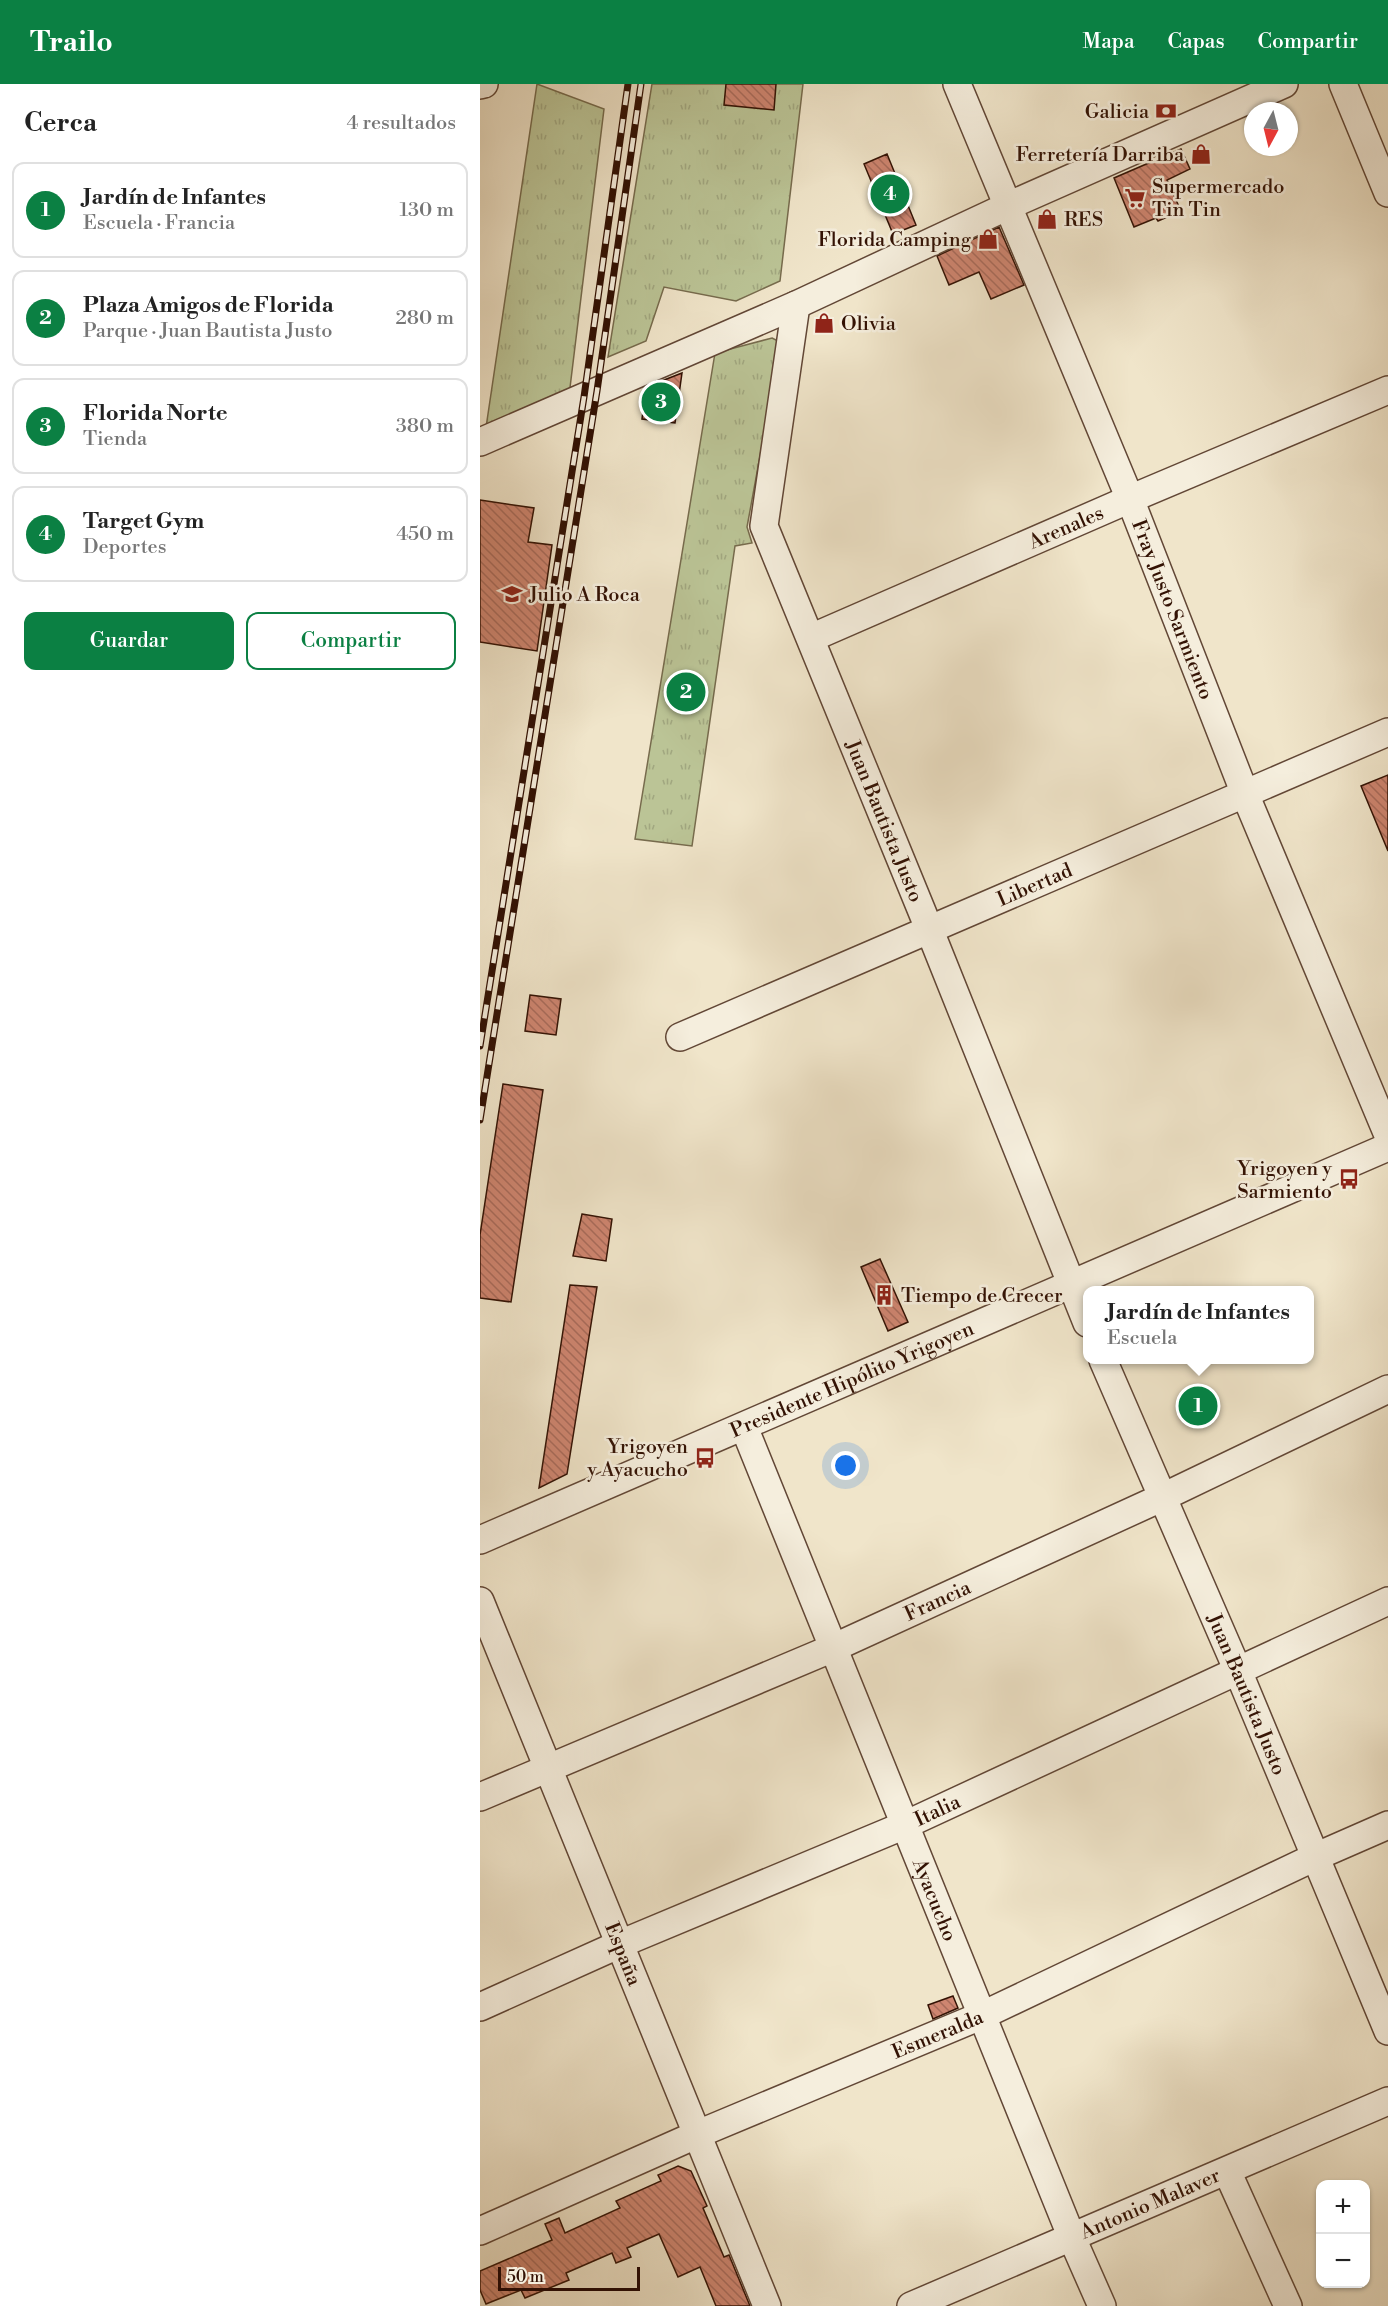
<!DOCTYPE html>
<html lang="es">
<meta charset="utf-8">
<style>
body{margin:0;font-family:"Libre Bodoni",serif;background:#f2f2f2;color:#222}
.controls{position:absolute;right:18px;bottom:18px;display:grid;overflow:hidden;border-radius:12px;box-shadow:0 2px 4px #0004}
.controls button{width:54px;height:54px;display:grid;place-items:center;padding:0;border:0;border-bottom:2px solid #e0e0e0;background:#fff;color:#222;font:30px sans-serif}
.compass{position:absolute;left:764px;top:18px;width:54px;height:54px;border-radius:50%;background:#fff;box-shadow:0 2px 4px #0004;rotate:187deg}
.scale{position:absolute;left:18px;bottom:15px;width:142px;box-sizing:border-box;padding-left:6px;border:3px solid #331204;border-top:0;font-size:16px;line-height:21px;white-space:nowrap;color:#331204;-webkit-text-stroke:4px #f5eedd;paint-order:stroke}
.you{position:absolute;left:366px;top:1382px;width:21px;height:21px;margin:-15px;border:4px solid #fff;border-radius:50%;background:#1a73e8;box-shadow:0 0 0 9px #1a73e833}
.badge{display:grid;place-items:center;width:39px;height:39px;border-radius:50%;background:#0b8043;color:#fff;font-size:20px;font-weight:700}
.pin{position:absolute;translate:-50% -50%;border:3px solid #fff;box-shadow:0 2px 6px #0006}
.popup{position:absolute;left:603px;top:1202px;width:231px;height:78px;box-sizing:border-box;display:grid;place-content:center;border-radius:12px;background:#fff;filter:drop-shadow(0 2px 4px #0005);font-size:20px;white-space:nowrap;color:#767676}
.popup b{font-size:22px;color:#222}
.popup::after{content:'';position:absolute;left:50%;top:100%;margin-left:-12px;border:12px solid transparent;border-top-color:#fff}
.list{margin:0;padding:0;list-style:none}
h2{display:flex;justify-content:space-between;align-items:center;height:78px;margin:0;padding:0 24px;font-size:26px}
h2 small{font-size:20px;font-weight:400;color:#767676}
.list li{display:grid;grid-template-columns:39px 1fr auto;gap:18px;align-items:center;box-sizing:border-box;height:96px;margin:0 12px 12px;padding:0 12px;border:2px solid #e0e0e0;border-radius:12px}
.list b{display:block;font-size:22px;white-space:nowrap}
.list p{margin:0;font-size:20px;white-space:nowrap;color:#767676}
.list em{font-size:20px;font-style:normal;color:#767676}
.actions{display:flex;gap:12px;padding:18px 24px}
.actions a{flex:1;padding:14px 0;border:2px solid #0b8043;border-radius:12px;text-align:center;font-size:21px;color:#0b8043}
.actions .main{background:#0b8043;color:#fff}
.map{position:relative;flex:none;width:908px;height:2222px;overflow:hidden}
header{display:flex;align-items:center;gap:36px;box-sizing:border-box;height:84px;padding:0 30px;background:#0b8043;color:#fff}
header strong{font-size:28px}
nav{display:flex;gap:33px;margin-inline-start:auto;font-size:21px}
main{display:flex}
aside{flex:1;background:#fff}
.map>svg:first-child{display:block}
.park{fill:url(#park-tufts);stroke:#776b4d;stroke-width:1.5}
.building{fill:url(#building-back-hatch);stroke:#331204;stroke-width:1.5}
.lines{fill:none;stroke-linecap:round;stroke-linejoin:round}
.minor-casing{stroke:#624736;stroke-width:30}
.minor{stroke:#f5eedd;stroke-width:27}
.rail-casing{stroke:#331204;stroke-width:7}
.rail{stroke:#f5eedd;stroke-width:4.5;stroke-dasharray:14;stroke-linecap:butt}
.labels{text-anchor:middle;stroke-width:5;stroke-linejoin:round;paint-order:stroke}
.poi-label{font-size:20px;fill:#331204;stroke:#f5eedd;text-anchor:end}
.street-label{font-size:20px;fill:#331204;stroke:#f5eedd}
</style>
<header>
<strong>Trailo</strong>
<nav><a>Mapa</a><a>Capas</a><a>Compartir</a></nav>
</header>
<main>
<aside>
<h2>Cerca<small>4 resultados</small></h2>
<ul class="list">
<li><span class="badge">1</span><div><b>Jardín de Infantes</b><p>Escuela · Francia</p></div><em>130 m</em></li>
<li><span class="badge">2</span><div><b>Plaza Amigos de Florida</b><p>Parque · Juan Bautista Justo</p></div><em>280 m</em></li>
<li><span class="badge">3</span><div><b>Florida Norte</b><p>Tienda</p></div><em>380 m</em></li>
<li><span class="badge">4</span><div><b>Target Gym</b><p>Deportes</p></div><em>450 m</em></li>
</ul>
<div class="actions"><a class="main">Guardar</a><a>Compartir</a></div>
</aside>
<div class="map">
<svg width="908" height="2222" viewBox="0 0 908 2222">
<defs>
<pattern id="park-tufts" width="24" height="20" patternUnits="userSpaceOnUse" patternTransform="scale(1.5)"><rect width="24" height="20" fill="#bbc496"/><path d="M3 7l-1-3M5 7V3M7 7l1-3M15 17l-1-3M17 17v-4M19 17l1-3" fill="none" stroke="#a1a780"/></pattern>
<pattern id="building-back-hatch" width="6" height="6" patternUnits="userSpaceOnUse" patternTransform="scale(1.5)"><rect width="6" height="6" fill="#ce8570"/><path d="M-1 5l2 2M0 0l6 6M5-1l2 2" fill="none" stroke="#a86b5a"/></pattern>
</defs>
<rect width="100%" height="100%" fill="#f0e5ca"/>
<filter id="stains"><feTurbulence type="fractalNoise" baseFrequency=".00333" numOctaves="4"/><feColorMatrix values="0 0 0 0 .2 0 0 0 0 .09 0 0 0 0 .02 0 0 0 .5 -.17"/></filter>
<radialGradient id="worn" r=".72"><stop offset=".6" stop-color="#630" stop-opacity="0"/><stop offset="1" stop-color="#630" stop-opacity=".3"/></radialGradient>
<path class="park" d="M57,0L124,25L88,320L4,357Z
M172,0H323L300,197L256,217L184,203L166,257L128,273Z
M292,254L298,257L300,263L267,443L272,459L255,462L212,762L155,755L235,269Z"/>
<path class="building" d="M246,0H296L294,26L244,21Z
M701,65L710,85L687,96L701,127L678,137L676,134L654,143L634,94Z
M407,70L436,141L413,150L384,80Z
M519,143L544,201L511,215L499,188L469,201L457,172Z
M202,289L195,339L162,335L166,303Z
M0,416L54,424L48,458L72,461L57,567L0,558Z
M908,691V767L881,702Z
M50,911L81,915L76,951L45,947Z
M23,1000L63,1006L31,1218L0,1214V1151Z
M102,1130L132,1135L126,1177L93,1172Z
M400,1175L428,1238L408,1247L381,1183Z
M90,1201L117,1203L87,1390L59,1404Z
M473,1912L478,1924L453,1935L448,1921Z
M198,2082L211,2087L227,2122L223,2124L244,2173L249,2171L270,2222H236L220,2183L198,2193L179,2150L147,2164L151,2173L136,2179L132,2169L86,2189L89,2196L45,2214L41,2206L6,2220L0,2206V2187L72,2156L65,2140L79,2134L85,2149L140,2124L136,2117L181,2097L178,2091Z"/>
<g class="lines">
<g class="minor-casing">
<g id="minor">
<path id="s1" d="M477,0L650,415L765,710L908,1051"/>
<path d="M863,0L908,109"/>
<path d="M0,1L4,0"/>
<path id="s2" d="M316,221L284,442L450,847L607,1239"/>
<path d="M0,358L316,221L528,122L804,0"/>
<path id="s3" d="M331,554L650,415L908,306"/>
<path id="s4" d="M200,953L908,648"/>
<path id="s5" d="M623,1276L758,1587L908,1947"/>
<path id="s6" d="M264,1343L592,2154L622,2222"/>
<path id="s7" d="M0,1456L908,1063"/>
<path id="s8" d="M0,1517L287,2222"/>
<path id="s9" d="M0,1713L353,1564L683,1413L908,1305"/>
<path id="s10" d="M0,1923L140,1860L425,1741L908,1517"/>
<path d="M747,2087L808,2222"/>
<path id="s11" d="M0,2147L218,2050L503,1931L835,1773L908,1741"/>
<path id="s12" d="M431,2222L908,2017"/>
</g>
</g>
<use href="#minor" class="minor"/>
<g class="rail-casing">
<path id="rail" d="M0,962L104,313L148,0
M0,1036L117,307L161,0"/>
</g>
<use href="#rail" class="rail"/>
</g>
<defs>
<g id="bank-bare" transform="scale(1.62)"><path d="M-6-4H6V4H-6ZM0-2.3a2.3 2.3 0 1 0 0 4.6a2.3 2.3 0 1 0 0-4.6Z" fill="#8f2418" stroke="#f5eedd" stroke-width="2.5" paint-order="stroke"/></g>
<g id="shop-bare" transform="scale(1.62)"><path d="M-5-2.5h2.3a2.7 3.5 0 0 1 5.4 0H5L5.5 6h-11ZM-1.5-2.5h3a1.5 2.3 0 0 0-3 0Z" fill="#8f2418" stroke="#f5eedd" stroke-width="2.5" paint-order="stroke"/></g>
<g id="supermarket-bare" transform="scale(1.62)"><path d="M-6-5.5h2.5l.6 2H6L4.5 2H-2.5L-4.4-4H-6ZM-1.5 3.2a1.3 1.3 0 1 0 .1 0ZM3 3.2a1.3 1.3 0 1 0 .1 0Z" fill="#8f2418" stroke="#f5eedd" stroke-width="2.5" paint-order="stroke"/></g>
<g id="school-bare" transform="scale(1.62)"><path d="M0-5L7-2L0 1L-7-2ZM-4 1L0 2.5L4 1V4Q0 6-4 4Z" fill="#8f2418" stroke="#f5eedd" stroke-width="2.5" paint-order="stroke"/></g>
<g id="bus-bare" transform="scale(1.62)"><path d="M-5-6H5V4H4V6H2V4H-2V6H-4V4H-5ZM-3.5-4V0h7V-4ZM-3.5 1.2v1.5H-2V1.2ZM2 1.2v1.5H3.5V1.2Z" fill="#8f2418" stroke="#f5eedd" stroke-width="2.5" paint-order="stroke"/></g>
<g id="building-bare" transform="scale(1.62)"><path d="M-4-6H4V6H1V3H-1V6H-4ZM-2.5-4.3h1.7v1.8h-1.7ZM.8-4.3h1.7v1.8H.8ZM-2.5-1h1.7V.8h-1.7ZM.8-1h1.7V.8H.8Z" fill="#8f2418" stroke="#f5eedd" stroke-width="2.5" paint-order="stroke"/></g>
</defs>
<g fill-rule="evenodd">
<use href="#bank-bare" x="686" y="27"/>
<use href="#shop-bare" x="721" y="70"/>
<use href="#supermarket-bare" x="655" y="114"/>
<use href="#shop-bare" x="567" y="135"/>
<use href="#shop-bare" x="508" y="155"/>
<use href="#shop-bare" x="344" y="239"/>
<use href="#school-bare" x="32" y="510"/>
<use href="#bus-bare" x="869" y="1095"/>
<use href="#building-bare" x="404" y="1211"/>
<use href="#bus-bare" x="225" y="1374"/>
</g>
<g class="labels">
<g class="poi-label">
<text x="669" y="34">Galicia</text>
<text x="704" y="77">Ferretería Darriba</text>
<text x="672" y="109" text-anchor="start">Supermercado<tspan x="672" dy="23">Tin Tin</tspan></text>
<text x="584" y="142" text-anchor="start">RES</text>
<text x="491" y="162">Florida Camping</text>
<text x="361" y="246" text-anchor="start">Olivia</text>
<text x="49" y="517" text-anchor="start">Julio A Roca</text>
<text x="852" y="1091">Yrigoyen y<tspan x="852" dy="23">Sarmiento</tspan></text>
<text x="421" y="1218" text-anchor="start">Tiempo de Crecer</text>
<text x="208" y="1369">Yrigoyen<tspan x="208" dy="23">y Ayacucho</tspan></text>
</g>
<g class="street-label">
<text dy="7" stroke="none"><textPath href="#s3" startOffset="278">Arenales</textPath></text>
<text dy="7" stroke="none"><textPath href="#s1" startOffset="568">Fray Justo Sarmiento</textPath></text>
<text dy="7" stroke="none"><textPath href="#s2" startOffset="542">Juan Bautista Justo</textPath></text>
<text dy="7" stroke="none"><textPath href="#s4" startOffset="386">Libertad</textPath></text>
<text dy="7" stroke="none"><textPath href="#s7" startOffset="405">Presidente Hipólito Yrigoyen</textPath></text>
<text dy="7" stroke="none"><textPath href="#s9" startOffset="498">Francia</textPath></text>
<text dy="7" stroke="none"><textPath href="#s5" startOffset="364">Juan Bautista Justo</textPath></text>
<text dy="7" stroke="none"><textPath href="#s10" startOffset="498">Italia</textPath></text>
<text dy="7" stroke="none"><textPath href="#s6" startOffset="510">Ayacucho</textPath></text>
<text dy="7" stroke="none"><textPath href="#s8" startOffset="381">España</textPath></text>
<text dy="7" stroke="none"><textPath href="#s11" startOffset="498">Esmeralda</textPath></text>
<text dy="7" stroke="none"><textPath href="#s12" startOffset="260">Antonio Malaver</textPath></text>
</g>
</g>
<rect width="100%" height="100%" filter="url(#stains)"/>
<rect width="100%" height="100%" fill="url(#worn)"/>
</svg>
<div class="controls">
<button>+</button>
<button>−</button>
</div>
<svg class="compass" viewBox="-18 -18 36 36"><path d="M0-13l5 13h-10z" fill="#e53935"/><path d="M0 13l5-13h-10z" fill="#767676"/></svg>
<div class="scale">50 m</div>
<div class="you"></div>
<div class="pin badge" style="left:718px;top:1322px">1</div>
<div class="popup"><b>Jardín de Infantes</b>Escuela</div>
<div class="pin badge" style="left:206px;top:608px">2</div>
<div class="pin badge" style="left:181px;top:318px">3</div>
<div class="pin badge" style="left:410px;top:110px">4</div>
</div>
</main>
